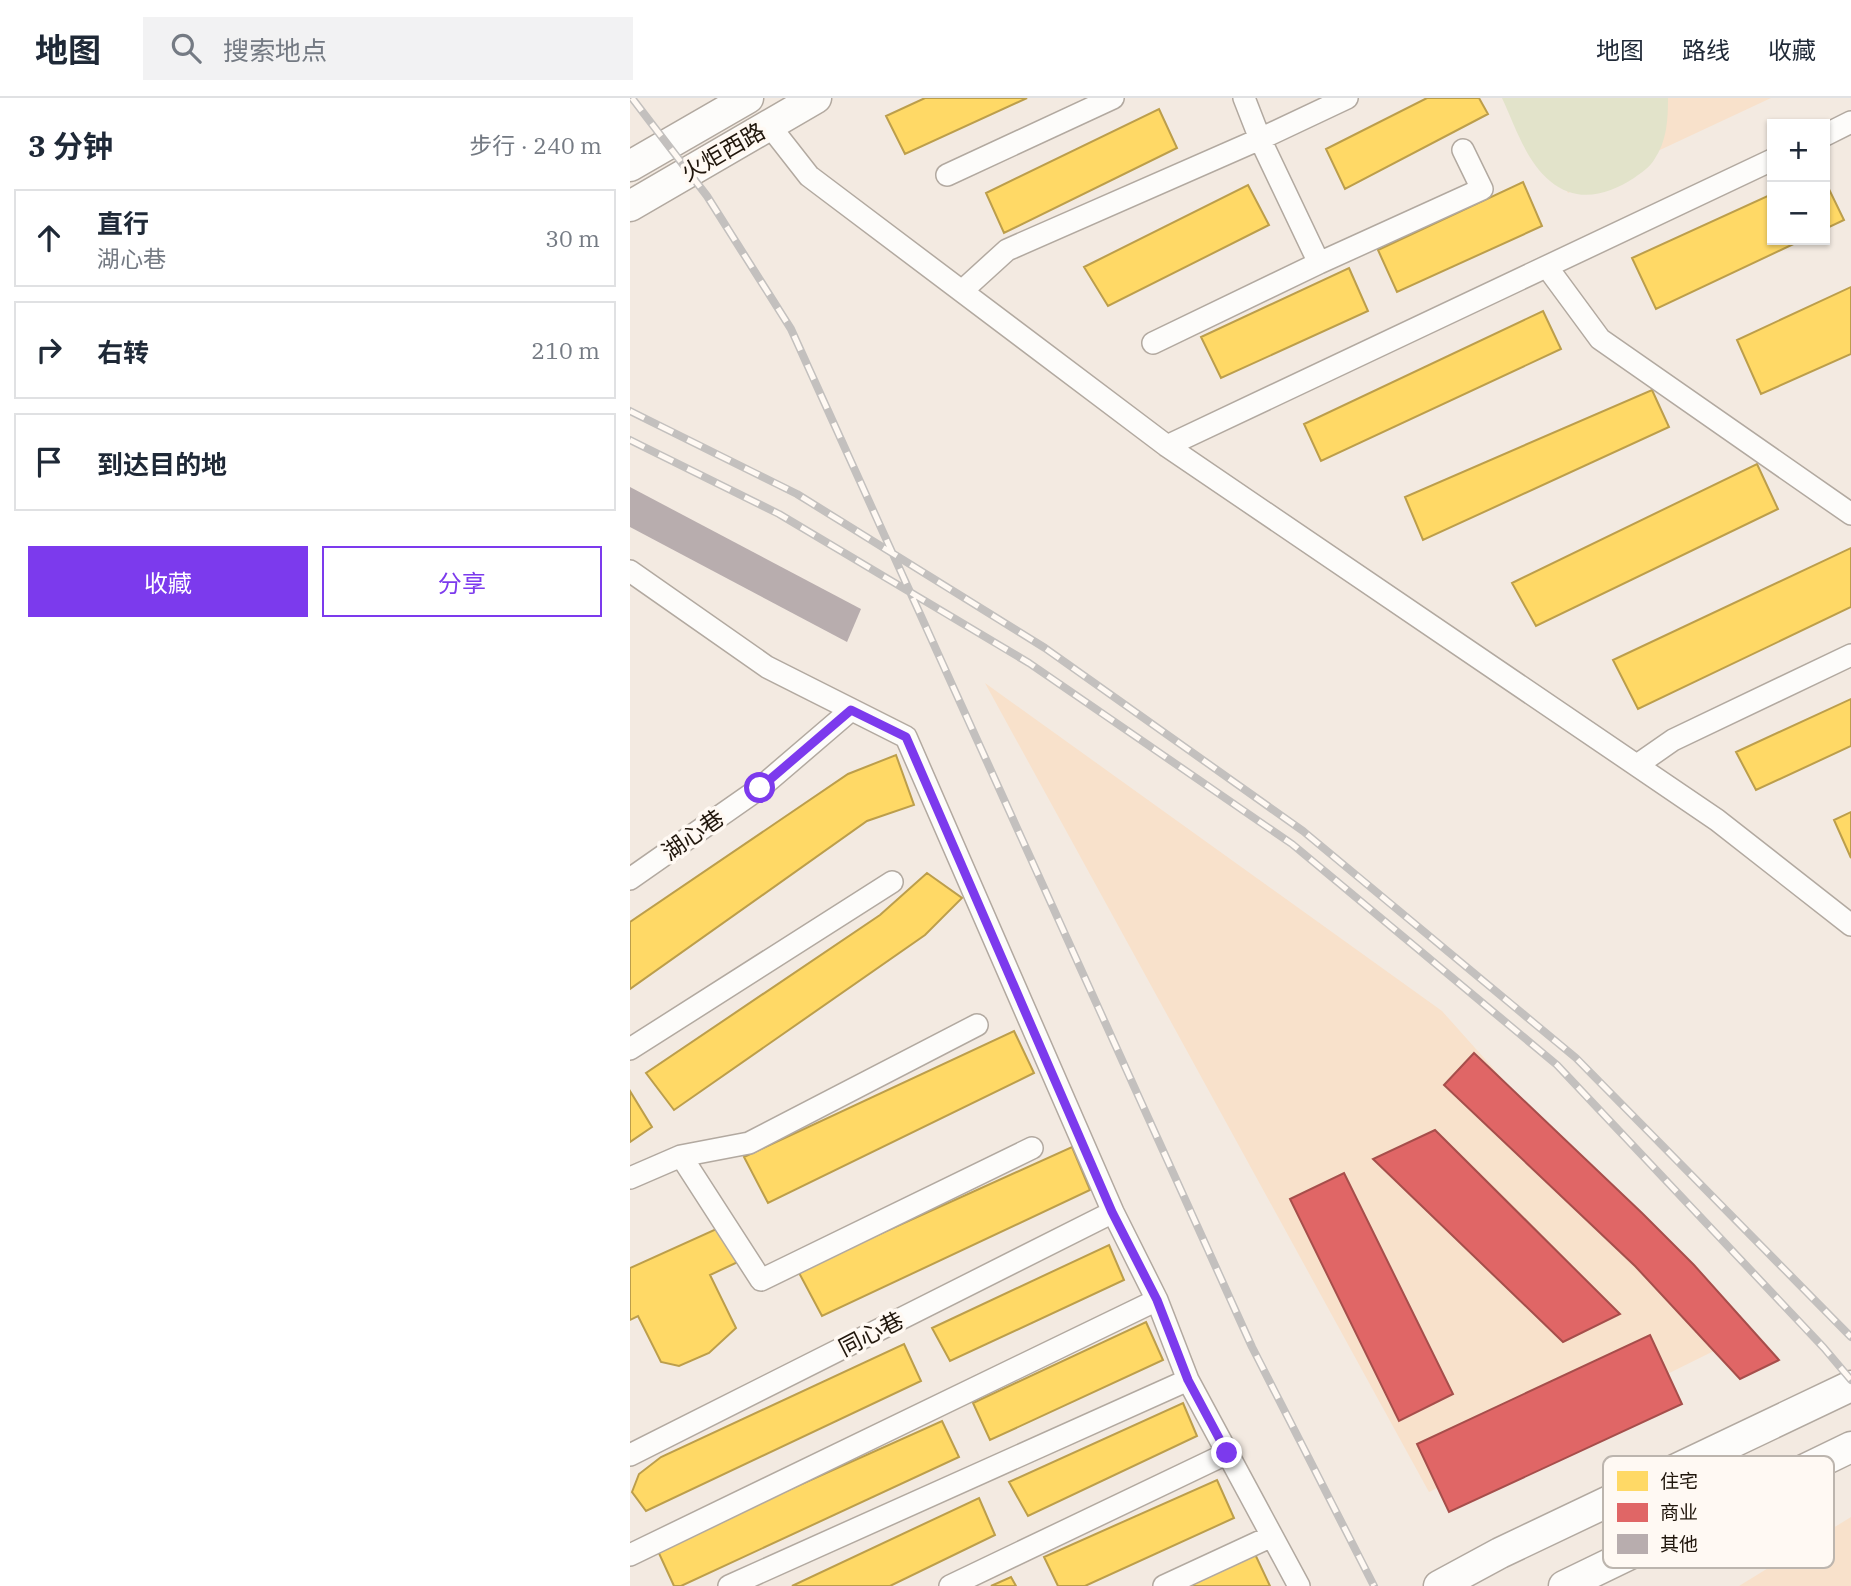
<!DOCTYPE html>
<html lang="zh">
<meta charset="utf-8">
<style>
body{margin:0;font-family:"IBM Plex Serif","Noto Sans SC",serif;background:#f2f2f3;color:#1f2937}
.controls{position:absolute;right:21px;top:21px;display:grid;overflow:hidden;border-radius:0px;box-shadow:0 2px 5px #0004}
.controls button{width:63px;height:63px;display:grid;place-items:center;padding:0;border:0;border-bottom:2px solid #e0e1e3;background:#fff;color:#1f2937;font:35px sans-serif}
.stop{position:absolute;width:21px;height:21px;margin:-16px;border:5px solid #7c3aed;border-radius:50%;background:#fff}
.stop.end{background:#7c3aed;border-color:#fff;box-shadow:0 2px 7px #0008}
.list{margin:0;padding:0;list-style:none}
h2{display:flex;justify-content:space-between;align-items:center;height:91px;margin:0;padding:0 28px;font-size:30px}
h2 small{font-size:23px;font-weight:400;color:#747a83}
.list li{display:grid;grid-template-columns:46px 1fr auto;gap:21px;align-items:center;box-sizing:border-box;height:98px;margin:0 14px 14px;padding:0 14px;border:2px solid #e0e1e3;border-radius:0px}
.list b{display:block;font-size:26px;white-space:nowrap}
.list p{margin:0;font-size:23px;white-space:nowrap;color:#747a83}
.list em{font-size:23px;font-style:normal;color:#747a83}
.actions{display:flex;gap:14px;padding:21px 28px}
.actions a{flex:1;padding:16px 0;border:2px solid #7c3aed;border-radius:0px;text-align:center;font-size:24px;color:#7c3aed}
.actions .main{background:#7c3aed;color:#fff}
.icon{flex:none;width:38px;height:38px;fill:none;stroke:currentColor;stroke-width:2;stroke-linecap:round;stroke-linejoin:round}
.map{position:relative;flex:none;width:1221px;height:1488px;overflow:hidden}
header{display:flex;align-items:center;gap:42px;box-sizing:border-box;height:98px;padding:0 35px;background:#fff;border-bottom:2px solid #e0e1e3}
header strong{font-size:33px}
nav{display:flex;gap:38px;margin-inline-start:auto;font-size:24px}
.search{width:490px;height:63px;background:#f2f2f3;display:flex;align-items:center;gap:18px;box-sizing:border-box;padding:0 24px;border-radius:0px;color:#747a83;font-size:26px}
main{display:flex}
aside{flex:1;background:#fff}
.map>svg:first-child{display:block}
.built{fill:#f8e1cb}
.green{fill:#e2e3ca}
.homes{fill:#ffd966;stroke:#bc9e4b;stroke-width:2}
.shops{fill:#e06666;stroke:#a64e4b;stroke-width:2}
.building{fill:#b8adae}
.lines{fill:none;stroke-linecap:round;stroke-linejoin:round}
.street-casing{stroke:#b2a9a0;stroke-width:24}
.secondary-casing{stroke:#b2a9a0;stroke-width:33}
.street{stroke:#fdfcfa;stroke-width:21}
.secondary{stroke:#fdfcfa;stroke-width:30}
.rail-casing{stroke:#c3c0be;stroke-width:8}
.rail{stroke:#fff9f3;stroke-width:5;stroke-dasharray:16;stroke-linecap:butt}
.route{stroke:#7c3aed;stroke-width:9}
.labels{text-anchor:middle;stroke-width:7;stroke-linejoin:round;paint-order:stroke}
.street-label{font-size:23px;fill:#20160c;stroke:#fff9f3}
.key{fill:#fff9f3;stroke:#bcb5ae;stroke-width:2}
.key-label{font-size:19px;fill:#20160c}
</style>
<header>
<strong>地图</strong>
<div class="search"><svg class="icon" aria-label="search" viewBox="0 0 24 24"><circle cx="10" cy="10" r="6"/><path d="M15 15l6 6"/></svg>搜索地点</div>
<nav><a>地图</a><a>路线</a><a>收藏</a></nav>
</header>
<main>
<aside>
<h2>3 分钟<small>步行 · 240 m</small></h2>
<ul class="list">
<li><svg class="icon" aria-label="ahead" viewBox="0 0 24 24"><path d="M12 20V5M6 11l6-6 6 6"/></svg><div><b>直行</b><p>湖心巷</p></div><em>30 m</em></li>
<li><svg class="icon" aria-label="right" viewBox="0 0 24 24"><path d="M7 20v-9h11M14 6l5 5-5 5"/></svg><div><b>右转</b></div><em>210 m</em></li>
<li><svg class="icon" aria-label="arrive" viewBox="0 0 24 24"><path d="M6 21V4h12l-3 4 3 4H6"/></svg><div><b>到达目的地</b></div></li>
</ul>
<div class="actions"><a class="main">收藏</a><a>分享</a></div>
</aside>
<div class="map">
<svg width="1221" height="1488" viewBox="0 0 1221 1488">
<rect width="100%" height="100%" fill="#f3eae1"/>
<path class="built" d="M892,0H1141L938,95Z
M355,585L812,913L1106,1242L799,1394Z
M1221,1419V1488H1109Z"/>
<path class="green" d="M872,0H1038C1038,22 1037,43 1024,62C1020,69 1011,75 1004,80C978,97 947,106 920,83C896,63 885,28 872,0Z"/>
<path class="homes" d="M295,0H397L275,56L256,18Z
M797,0H849L858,16L715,91L696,51Z
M529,11L547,50L374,135L356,95Z
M1195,83L1214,122L1195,131Z
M893,84L912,128L767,194L748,152Z
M618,87L639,127L478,208L454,169Z
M1142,96V142H1172L1026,211L1002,160Z
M719,170L738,213L591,280L571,239Z
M1221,189V256L1131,296L1107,242Z
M913,213L931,251L691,363L674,326Z
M1022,292L1039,329L793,442L775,399Z
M1127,366L1148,411L906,528L882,485Z
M1221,450V509L1008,611L983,562Z
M1221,601V648L1126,692L1106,654Z
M266,657L284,707L237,723L0,891V824L218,676Z
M1221,714V760L1204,722Z
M297,775L332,800L295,837L44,1012L16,975L250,817Z
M384,933L404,975L138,1105L114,1059Z
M0,993L22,1029L0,1044Z
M442,1049L460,1092L192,1218L168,1173Z
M93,1128L110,1163L80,1177L106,1230L79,1255L49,1268L31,1264L8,1218L0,1222V1170Z
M479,1147L494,1182L320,1263L302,1230Z
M516,1224L533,1262L360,1342L343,1305Z
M274,1246L291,1283L16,1413L2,1394L9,1376L31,1359Z
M553,1305L567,1338L398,1418L379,1384Z
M312,1323L329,1359L51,1488H44L27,1451Z
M587,1382L604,1420L455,1488H428L414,1459Z
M349,1400L365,1437L260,1488H162Z
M624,1454L640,1488H552Z
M381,1479L386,1488H361Z"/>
<path class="shops" d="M844,955L1012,1115L1064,1167L1149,1262L1110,1281L1005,1168L814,987Z
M805,1032L990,1216L933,1244L743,1061Z
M714,1075L823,1296L769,1323L660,1101Z
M1020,1237L1052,1306L819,1414L787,1346Z"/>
<path class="building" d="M0,389L231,511L217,544L0,429Z"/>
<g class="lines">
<g class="street-casing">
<path id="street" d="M614,0L630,41L689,165
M139,27L179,78L537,348L1087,722L1221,827
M1195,37L1221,24
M317,77L483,0
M917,169L970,241L1221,416
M332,193L377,152L630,41L717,0
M523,245L689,165L852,91L833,52
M537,348L1142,62
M0,473L137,569L276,639L483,1114L527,1202L558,1282L669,1488
M1007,667L1043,642L1221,557
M0,781L130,690L221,612
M0,951L262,784
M51,1058L131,1182L402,1050
M0,1080L51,1058L119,1045L347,927
M0,1357L483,1114
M0,1457L527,1202
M99,1488L558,1282
M320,1488L598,1355
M534,1488L642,1438"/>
</g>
<g class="secondary-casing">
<path id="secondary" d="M0,68L118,0
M0,108L186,0
M809,1488L870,1455L1221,1288
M934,1488L1221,1349"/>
</g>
<use href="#street" class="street"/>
<use href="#secondary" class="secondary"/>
<g class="rail-casing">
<path id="rail" d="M2,0L77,98L161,231L622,1249L744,1488
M0,313L167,396L415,550L673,733L946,960L1221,1239
M0,342L149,416L399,565L662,746L927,967L1194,1250L1221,1282"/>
</g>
<use href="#rail" class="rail"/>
</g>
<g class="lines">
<path class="route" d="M130,690L221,612L276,639L482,1114L527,1202L558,1282L597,1355"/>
</g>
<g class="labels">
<g class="street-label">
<text transform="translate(93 54) rotate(-30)" y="8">火炬西路</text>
<text transform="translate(63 737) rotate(-35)" y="8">湖心巷</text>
<text transform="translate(241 1236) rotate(-27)" y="8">同心巷</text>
</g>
</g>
<rect x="973" y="1358" width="231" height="112" rx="10" class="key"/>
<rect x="987" y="1373" width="31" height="20" fill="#ffd966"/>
<rect x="987" y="1405" width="31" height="19" fill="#e06666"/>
<rect x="987" y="1436" width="31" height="20" fill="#b8adae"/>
<g class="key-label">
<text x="1030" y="1390">住宅</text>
<text x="1030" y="1421">商业</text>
<text x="1030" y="1453">其他</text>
</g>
</svg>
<div class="controls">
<button>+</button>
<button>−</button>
</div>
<div class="stop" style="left:130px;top:690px"></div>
<div class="stop end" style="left:597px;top:1355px"></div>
</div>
</main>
